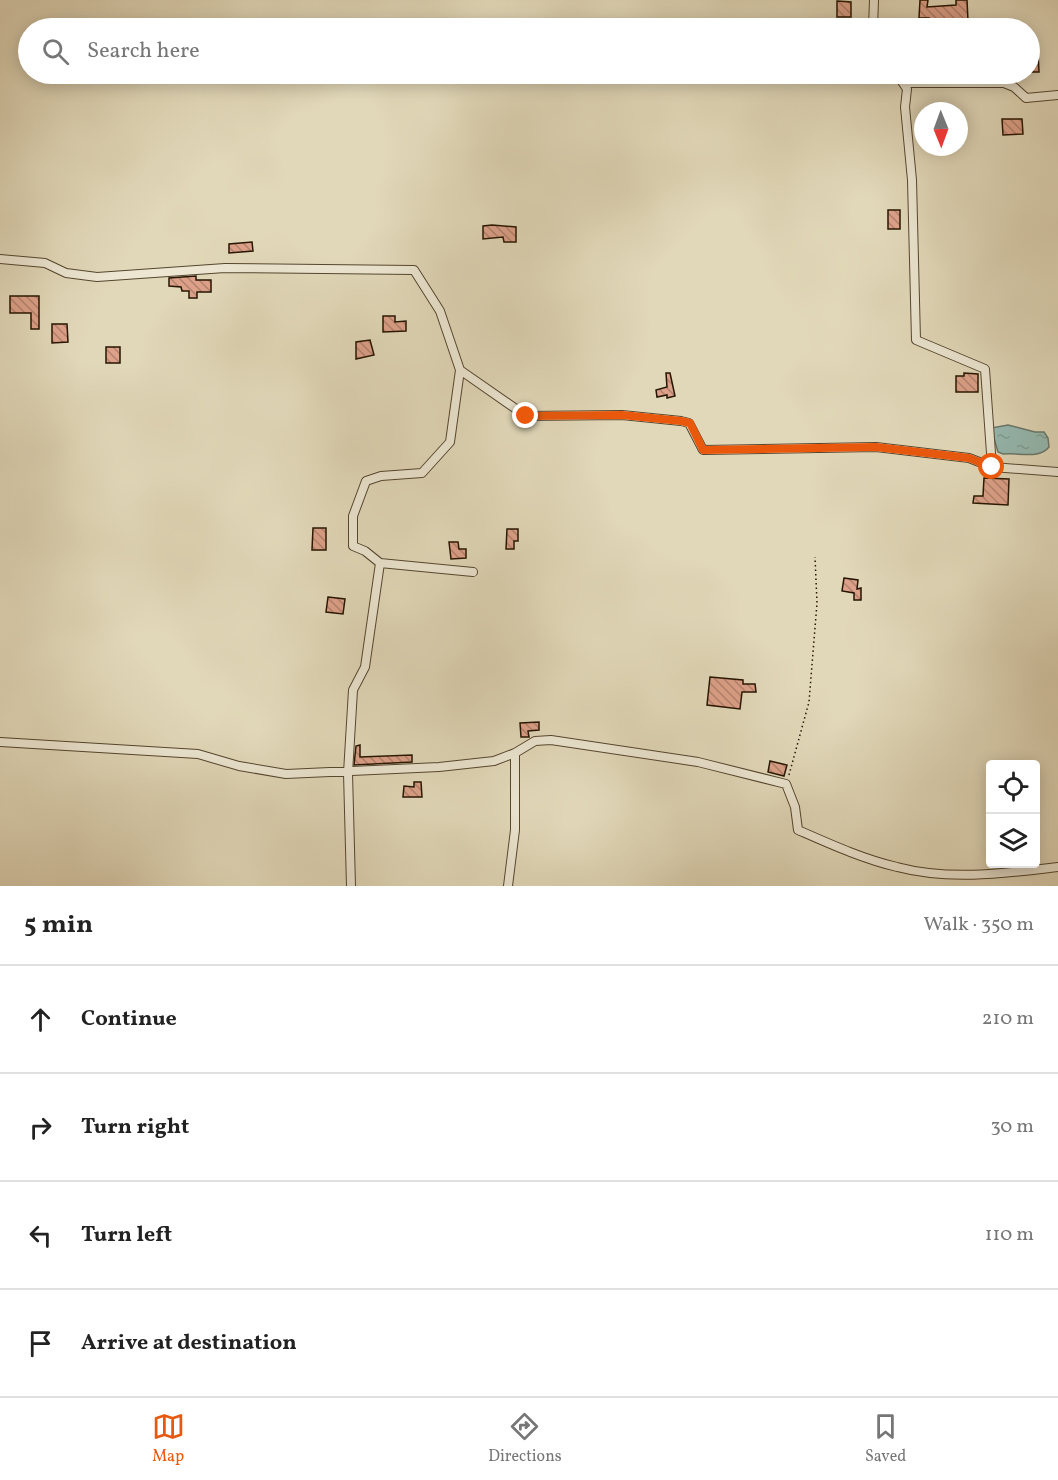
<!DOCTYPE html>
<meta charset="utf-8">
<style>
body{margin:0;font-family:Vollkorn,serif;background:#f2f2f2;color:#222}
.controls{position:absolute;right:18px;bottom:18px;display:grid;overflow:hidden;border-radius:6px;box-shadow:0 3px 15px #0003}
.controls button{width:54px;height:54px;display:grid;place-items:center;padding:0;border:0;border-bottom:2px solid #e0e0e0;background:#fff;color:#222;font:30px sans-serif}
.compass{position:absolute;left:914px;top:102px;width:54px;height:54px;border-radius:50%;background:#fff;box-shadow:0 3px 15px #0003;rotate:179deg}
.stop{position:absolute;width:18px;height:18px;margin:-14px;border:4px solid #ea580c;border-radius:50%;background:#fff}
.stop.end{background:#ea580c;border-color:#fff;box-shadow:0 2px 6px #0008}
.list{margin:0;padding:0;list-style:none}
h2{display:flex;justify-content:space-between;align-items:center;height:78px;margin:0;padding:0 24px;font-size:26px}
h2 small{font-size:20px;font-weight:400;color:#767676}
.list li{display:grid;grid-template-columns:39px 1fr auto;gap:18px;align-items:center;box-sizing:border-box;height:108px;padding:0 24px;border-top:2px solid #e0e0e0}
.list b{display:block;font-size:22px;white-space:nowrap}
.list em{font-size:20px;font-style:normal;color:#767676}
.icon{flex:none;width:33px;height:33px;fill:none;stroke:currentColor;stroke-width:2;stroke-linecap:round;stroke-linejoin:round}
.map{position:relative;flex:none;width:1058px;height:886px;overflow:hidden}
.search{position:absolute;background:#fff;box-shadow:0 3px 15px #0003;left:18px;right:18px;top:18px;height:66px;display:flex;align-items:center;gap:15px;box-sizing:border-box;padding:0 21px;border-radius:33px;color:#767676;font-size:22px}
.sheet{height:510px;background:#fff}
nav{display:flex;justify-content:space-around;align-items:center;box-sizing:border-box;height:84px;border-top:2px solid #e0e0e0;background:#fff;font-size:16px;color:#767676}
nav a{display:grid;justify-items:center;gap:3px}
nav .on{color:#ea580c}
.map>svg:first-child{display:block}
.water{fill:url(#water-ripples);stroke:#68776a;stroke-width:1.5}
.building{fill:url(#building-back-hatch);stroke:#261500;stroke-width:1.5}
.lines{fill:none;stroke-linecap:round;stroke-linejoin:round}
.minor-casing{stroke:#55462e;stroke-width:10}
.path{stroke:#261500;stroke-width:1.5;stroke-dasharray:1.5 3;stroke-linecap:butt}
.minor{stroke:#ece6d2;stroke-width:8}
.route{stroke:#ea580c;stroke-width:8}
</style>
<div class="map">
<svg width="1058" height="886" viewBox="0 0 1058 886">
<defs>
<pattern id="water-ripples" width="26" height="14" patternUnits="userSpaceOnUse" patternTransform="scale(1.5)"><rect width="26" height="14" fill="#94b9b1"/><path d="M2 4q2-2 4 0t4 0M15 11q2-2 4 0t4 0" fill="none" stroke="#7f9e96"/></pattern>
<pattern id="building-back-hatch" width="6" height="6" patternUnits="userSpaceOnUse" patternTransform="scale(1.5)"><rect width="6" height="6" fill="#dda189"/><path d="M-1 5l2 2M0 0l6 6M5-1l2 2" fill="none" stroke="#b3826e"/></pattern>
</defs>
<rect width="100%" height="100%" fill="#e1d8b9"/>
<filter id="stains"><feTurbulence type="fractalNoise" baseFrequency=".00333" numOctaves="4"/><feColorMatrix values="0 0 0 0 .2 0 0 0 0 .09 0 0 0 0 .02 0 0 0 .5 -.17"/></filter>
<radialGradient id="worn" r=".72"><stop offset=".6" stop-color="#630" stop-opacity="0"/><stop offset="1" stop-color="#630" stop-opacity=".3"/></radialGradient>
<path class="water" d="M1008,425L1035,432H1044L1048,438L1049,447C1039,460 1017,452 1003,454L998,452L991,428Z"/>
<path class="building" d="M920,0H928L927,7L956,5V0H967L968,21L957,22V19L929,21V18H919Z
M837,1L851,2V17H837Z
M1029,51H1038L1039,72H1030Z
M1002,119H1022L1023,134L1003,135Z
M888,210H900V229H888Z
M492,225L516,227V242H504L503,237L483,239V226Z
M252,242L253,251L229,253V244Z
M196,276V280H211V292H197V298H189V291H182L181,287L169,286V278Z
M10,296H39V329H31V313H10Z
M383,316H395V322L406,321V331L383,332Z
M52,324H67L68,342L52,343Z
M370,340L374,355L356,359V342Z
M106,347H120V363H106Z
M666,373H670L675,396L667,398V395L657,397L656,390L667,387Z
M964,373L978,374V392H956V376H964Z
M984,478L1009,479L1008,505L973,503L974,496H983Z
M313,528H326V550H312Z
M507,529H518V541H514V549H506Z
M449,542H458L459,549H466V558L451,559Z
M844,578L858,580L857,589L861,588V600H854V593L842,591Z
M328,597L345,599L343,614L326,612Z
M710,677L743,680V684H755L756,692H742L740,709L707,705Z
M539,722V730L528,731L529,737H521L520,723Z
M360,745V757L412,755V762L354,765L356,746Z
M770,761L787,765L784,776L768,772Z
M414,782H421L422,797H403L404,786L414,787Z"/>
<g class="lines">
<g class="minor-casing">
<path id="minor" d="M873,28L874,0
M897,74L907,89L905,107L912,180L916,340L985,369L992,467L1058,472
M905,83H1004L1014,87L1026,98L1058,95
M0,259L45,263L66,273L97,277L225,268L414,270L440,311L460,370L526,416L622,415L681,421L689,423L703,450L876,447L969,458L992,467
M380,563L473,572
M0,742L198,754L239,766L286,774L439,767L494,761L515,753L535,741L551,740L698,762L786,784L795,807L798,830C830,844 863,859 897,867C950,881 1006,873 1058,867
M351,886L348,773L353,690L365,667L380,563L365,551L353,546V516L366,481L381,476L422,473L450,442L460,370
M508,886L515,830V753"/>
</g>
<path class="path" d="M789,775L809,702L817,603L815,557"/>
<use href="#minor" class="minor"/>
</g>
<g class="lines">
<path class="route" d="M526,416L622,415L681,421L690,423L703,450L876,447L969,458L992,467"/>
</g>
<rect width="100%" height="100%" filter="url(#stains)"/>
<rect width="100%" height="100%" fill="url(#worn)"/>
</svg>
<div class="controls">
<button><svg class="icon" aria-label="locate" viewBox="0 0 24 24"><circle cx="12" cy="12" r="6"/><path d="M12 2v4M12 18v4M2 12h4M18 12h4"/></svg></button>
<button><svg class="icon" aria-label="layers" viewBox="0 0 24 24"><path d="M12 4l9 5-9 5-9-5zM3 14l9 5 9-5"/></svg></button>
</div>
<svg class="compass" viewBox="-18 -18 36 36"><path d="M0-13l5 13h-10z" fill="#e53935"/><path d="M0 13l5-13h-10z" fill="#767676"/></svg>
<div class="stop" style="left:992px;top:467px"></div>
<div class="stop end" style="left:526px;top:416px"></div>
<div class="search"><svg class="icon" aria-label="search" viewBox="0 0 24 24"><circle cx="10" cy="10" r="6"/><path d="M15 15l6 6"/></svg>Search here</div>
</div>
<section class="sheet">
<h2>5 min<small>Walk · 350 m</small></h2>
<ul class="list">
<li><svg class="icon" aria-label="ahead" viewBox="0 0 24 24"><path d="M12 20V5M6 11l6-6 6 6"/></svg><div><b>Continue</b></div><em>210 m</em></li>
<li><svg class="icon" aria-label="right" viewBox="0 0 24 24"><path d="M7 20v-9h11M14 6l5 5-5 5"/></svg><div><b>Turn right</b></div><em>30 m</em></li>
<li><svg class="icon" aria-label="left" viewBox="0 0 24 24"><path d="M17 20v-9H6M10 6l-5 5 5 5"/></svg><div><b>Turn left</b></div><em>110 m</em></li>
<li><svg class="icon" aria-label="arrive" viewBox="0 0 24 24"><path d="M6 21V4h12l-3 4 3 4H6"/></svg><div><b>Arrive at destination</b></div></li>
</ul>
</section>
<nav>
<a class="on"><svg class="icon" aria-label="map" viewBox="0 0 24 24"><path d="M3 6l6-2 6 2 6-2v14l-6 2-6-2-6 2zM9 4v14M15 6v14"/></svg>Map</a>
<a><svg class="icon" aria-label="directions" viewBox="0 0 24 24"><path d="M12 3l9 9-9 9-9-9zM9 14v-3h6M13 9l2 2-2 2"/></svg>Directions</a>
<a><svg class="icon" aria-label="saved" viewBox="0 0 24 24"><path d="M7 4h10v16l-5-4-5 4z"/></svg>Saved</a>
</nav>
